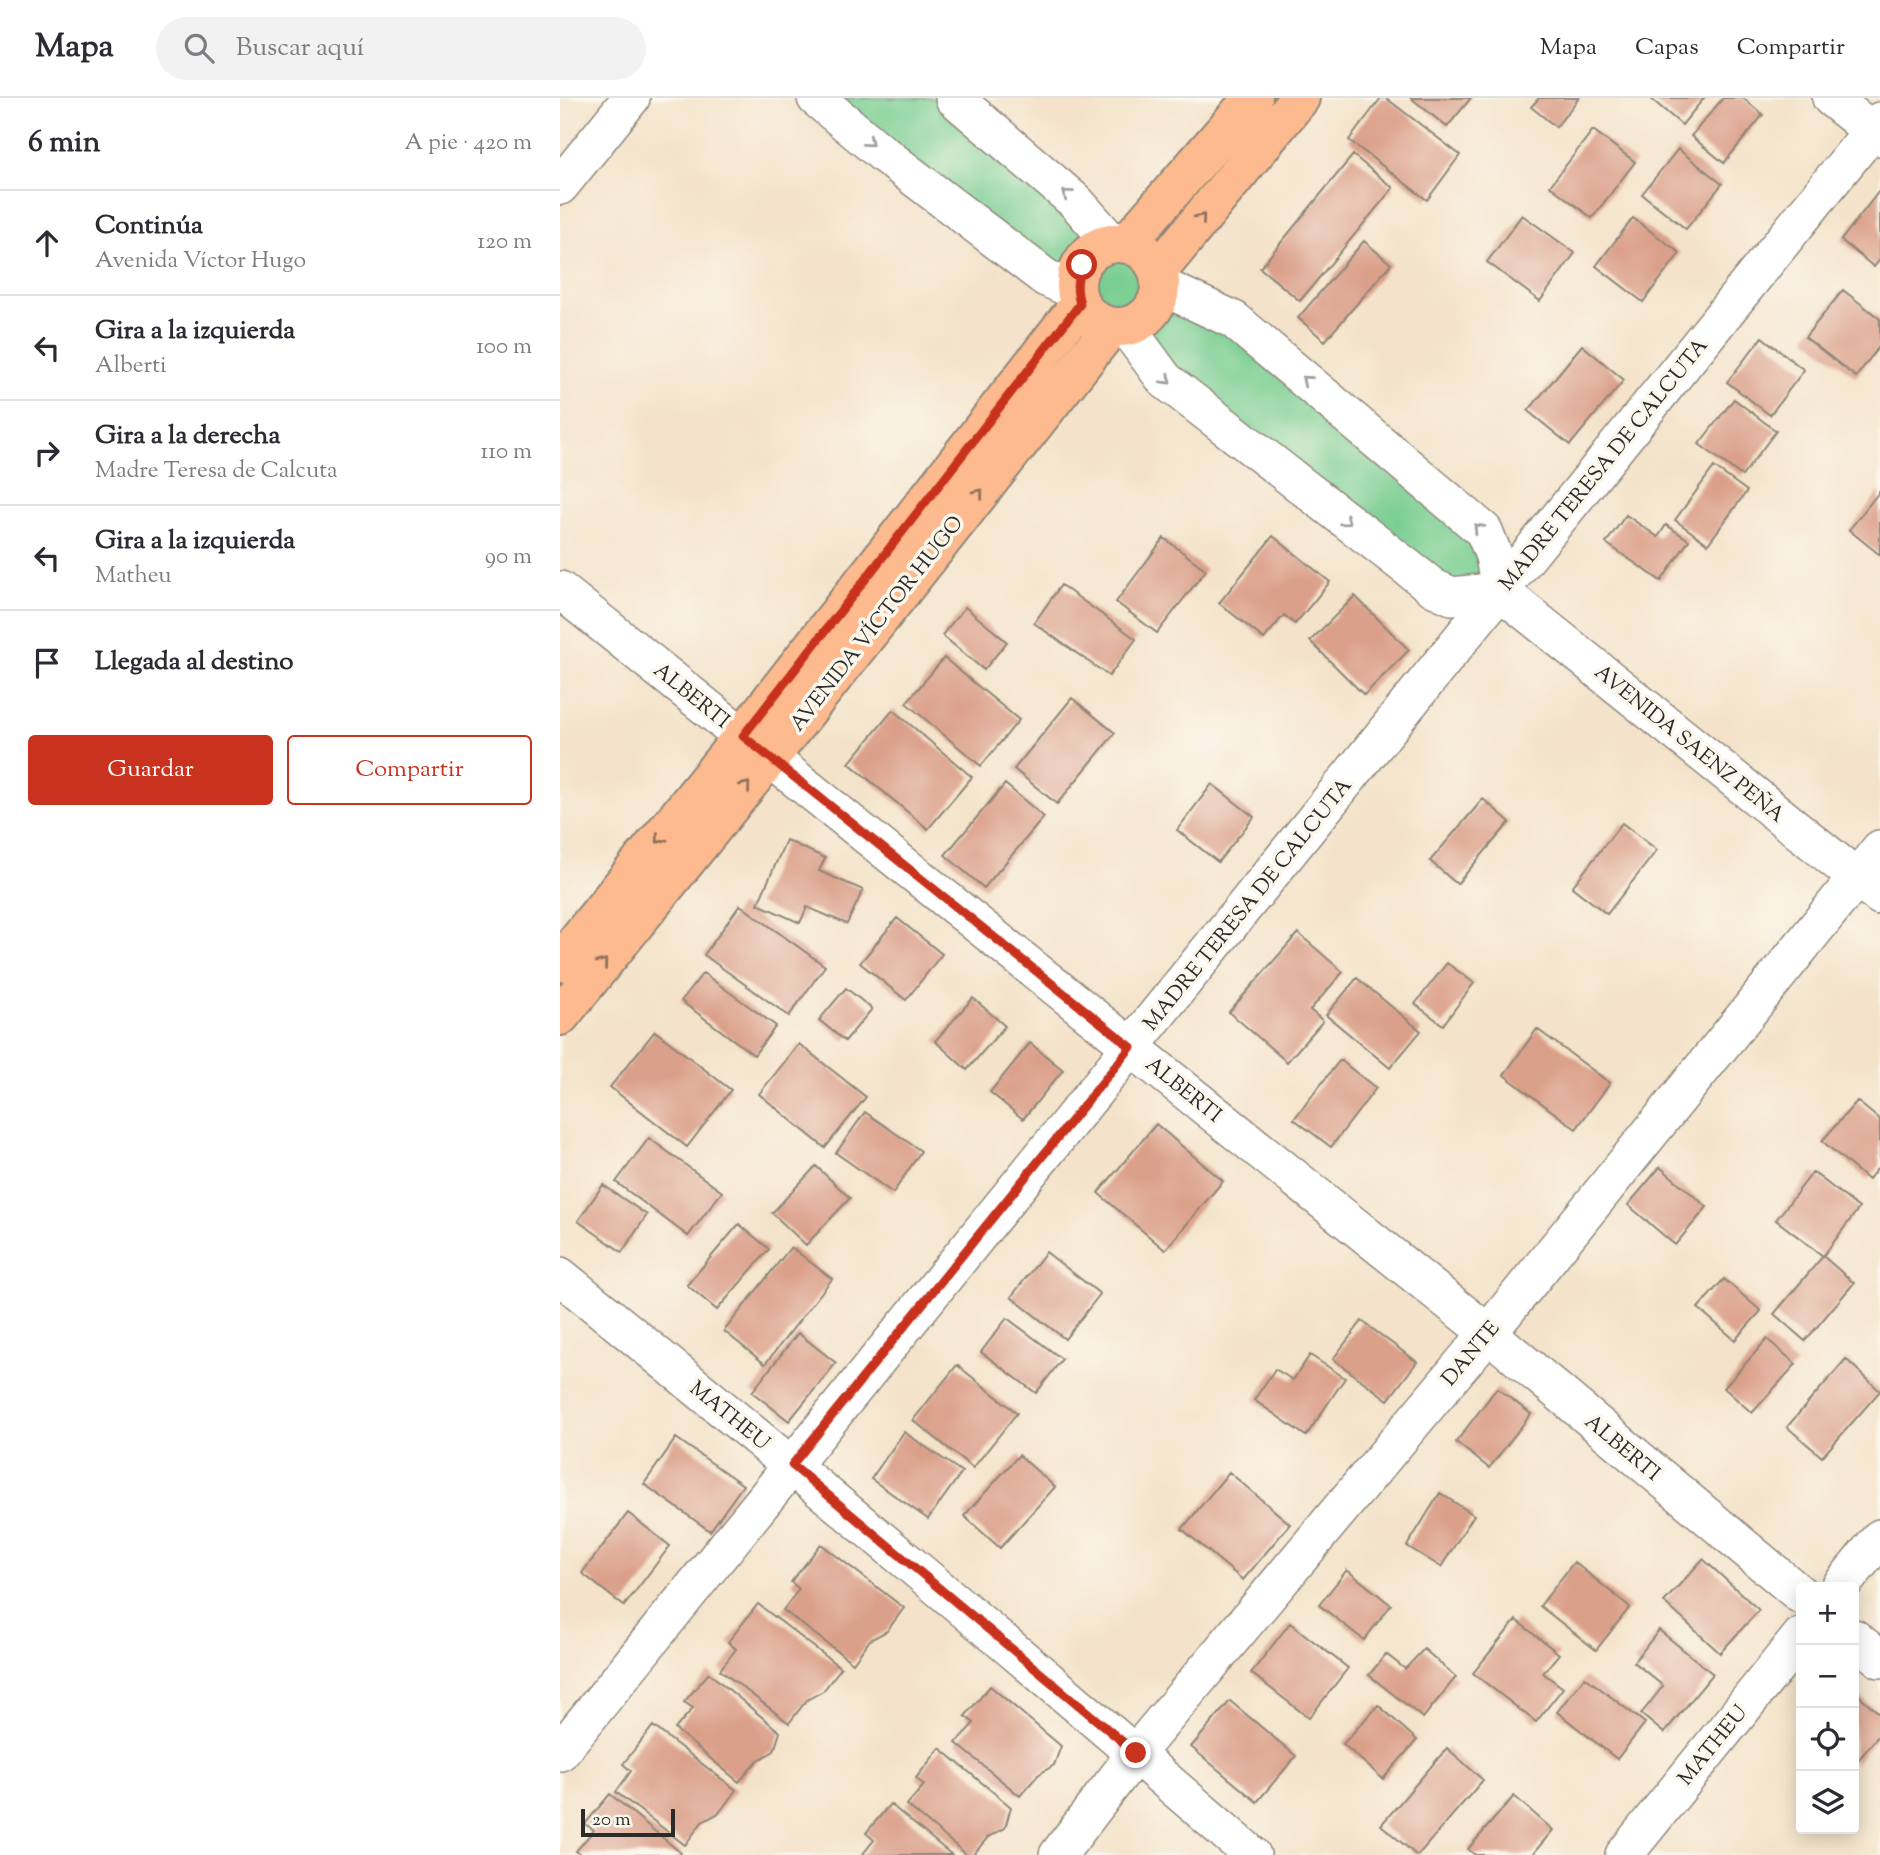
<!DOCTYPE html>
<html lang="es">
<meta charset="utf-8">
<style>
body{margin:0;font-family:"Sorts Mill Goudy",serif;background:#f2f2f3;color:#2b2b33}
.controls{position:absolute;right:21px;bottom:21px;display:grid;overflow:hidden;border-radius:7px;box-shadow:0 4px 18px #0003}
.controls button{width:63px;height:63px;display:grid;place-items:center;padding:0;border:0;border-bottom:2px solid #e1e1e2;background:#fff;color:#2b2b33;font:35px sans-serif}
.scale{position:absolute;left:21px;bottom:18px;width:94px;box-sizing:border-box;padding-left:7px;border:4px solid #2b2b2b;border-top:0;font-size:19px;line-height:24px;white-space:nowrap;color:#2b2b2b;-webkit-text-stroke:5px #fbf7ec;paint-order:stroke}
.stop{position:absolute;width:21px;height:21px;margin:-16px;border:5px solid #c8321e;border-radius:50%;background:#fff}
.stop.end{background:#c8321e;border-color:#fff;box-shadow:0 2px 7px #0008}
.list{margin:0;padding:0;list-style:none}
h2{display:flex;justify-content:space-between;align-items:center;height:91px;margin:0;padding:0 28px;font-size:30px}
h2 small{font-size:23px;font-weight:400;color:#7c7c81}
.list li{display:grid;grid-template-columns:46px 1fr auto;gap:21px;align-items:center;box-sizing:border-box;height:105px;padding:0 28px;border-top:2px solid #e1e1e2}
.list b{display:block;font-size:26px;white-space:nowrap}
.list p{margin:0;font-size:23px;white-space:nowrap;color:#7c7c81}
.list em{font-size:23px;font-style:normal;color:#7c7c81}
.actions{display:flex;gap:14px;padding:21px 28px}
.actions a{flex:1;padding:16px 0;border:2px solid #c8321e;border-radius:7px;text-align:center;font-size:24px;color:#c8321e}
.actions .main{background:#c8321e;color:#fff}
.icon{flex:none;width:38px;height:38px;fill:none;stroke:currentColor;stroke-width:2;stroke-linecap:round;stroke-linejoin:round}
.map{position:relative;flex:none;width:1320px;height:1757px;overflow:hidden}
header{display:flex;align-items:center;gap:42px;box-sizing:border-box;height:98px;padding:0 35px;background:#fff;border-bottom:2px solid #e1e1e2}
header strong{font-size:33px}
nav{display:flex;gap:38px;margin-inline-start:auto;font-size:24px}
.search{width:490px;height:63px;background:#f2f2f3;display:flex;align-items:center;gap:18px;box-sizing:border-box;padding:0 24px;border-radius:38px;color:#7c7c81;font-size:26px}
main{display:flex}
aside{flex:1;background:#fff}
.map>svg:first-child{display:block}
.green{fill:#79ce92;stroke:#527c5e;stroke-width:2}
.building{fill:#dba08a}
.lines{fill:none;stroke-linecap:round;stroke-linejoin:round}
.minor-casing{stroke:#90877a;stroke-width:40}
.major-casing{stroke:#90877a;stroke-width:42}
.minor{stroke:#fff;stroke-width:37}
.major{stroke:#fcba8e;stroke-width:38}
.oneway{stroke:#a0a0a0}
.oneway2{stroke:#94725c}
.route{stroke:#c8321e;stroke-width:9}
.labels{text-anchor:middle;stroke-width:7;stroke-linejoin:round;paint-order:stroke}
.street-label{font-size:21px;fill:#2b2b2b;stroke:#fbf7ec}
</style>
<header>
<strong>Mapa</strong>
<div class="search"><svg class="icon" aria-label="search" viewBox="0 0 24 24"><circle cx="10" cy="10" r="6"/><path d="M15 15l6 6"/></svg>Buscar aquí</div>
<nav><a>Mapa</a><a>Capas</a><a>Compartir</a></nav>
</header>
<main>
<aside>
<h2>6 min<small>A pie · 420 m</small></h2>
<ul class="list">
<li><svg class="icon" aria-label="ahead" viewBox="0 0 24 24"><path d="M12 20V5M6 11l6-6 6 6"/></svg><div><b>Continúa</b><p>Avenida Víctor Hugo</p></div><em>120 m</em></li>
<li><svg class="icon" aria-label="left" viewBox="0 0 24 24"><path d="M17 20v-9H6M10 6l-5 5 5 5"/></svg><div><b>Gira a la izquierda</b><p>Alberti</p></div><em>100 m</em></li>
<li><svg class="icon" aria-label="right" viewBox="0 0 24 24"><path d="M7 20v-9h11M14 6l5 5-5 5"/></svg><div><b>Gira a la derecha</b><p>Madre Teresa de Calcuta</p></div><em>110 m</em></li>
<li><svg class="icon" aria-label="left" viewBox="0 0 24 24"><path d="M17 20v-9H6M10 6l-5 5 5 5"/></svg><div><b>Gira a la izquierda</b><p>Matheu</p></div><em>90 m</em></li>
<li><svg class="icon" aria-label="arrive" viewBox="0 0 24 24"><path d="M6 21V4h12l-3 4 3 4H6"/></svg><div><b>Llegada al destino</b></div></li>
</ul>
<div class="actions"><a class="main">Guardar</a><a>Compartir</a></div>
</aside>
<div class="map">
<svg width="1320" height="1757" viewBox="0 0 1320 1757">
<rect width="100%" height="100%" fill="#fbf7ec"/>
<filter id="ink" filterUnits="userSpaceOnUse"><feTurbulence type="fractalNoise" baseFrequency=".0143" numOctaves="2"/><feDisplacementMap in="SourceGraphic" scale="14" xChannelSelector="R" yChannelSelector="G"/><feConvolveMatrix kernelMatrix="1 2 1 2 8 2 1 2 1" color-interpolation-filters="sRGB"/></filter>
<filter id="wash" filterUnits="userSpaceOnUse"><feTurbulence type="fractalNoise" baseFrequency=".00686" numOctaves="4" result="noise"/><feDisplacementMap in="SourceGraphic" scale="28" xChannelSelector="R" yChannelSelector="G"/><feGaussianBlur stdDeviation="1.57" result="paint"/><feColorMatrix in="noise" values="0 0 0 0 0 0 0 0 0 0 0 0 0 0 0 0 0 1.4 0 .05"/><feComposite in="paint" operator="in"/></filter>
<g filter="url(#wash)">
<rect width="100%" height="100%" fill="#f4e3ca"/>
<path class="green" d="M256,0H388L598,173L924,433L940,493L892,498L551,229L528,217Z"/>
<g id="blocks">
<path class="building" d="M821,0H826L900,57L867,102L789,42Z
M851,0H911L887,29Z
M979,0H1019L996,29L971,9Z
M1090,0H1144L1122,27Z
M1163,0H1183L1203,17L1164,65L1131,38Z
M1033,32L1075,64L1032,120L990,88Z
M1118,51L1162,86L1126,131L1082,96Z
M793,57L833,90L740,203L700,170Z
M1320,92V161L1314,169L1281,142Z
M962,117L1015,155L980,203L927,164Z
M1073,120L1120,155L1083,204L1036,168Z
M804,143L831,166L765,243L738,220Z
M1283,192L1320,221V247L1296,279L1245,239Z
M1202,239L1244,272L1210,317L1167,284Z
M1022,247L1064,282L1010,347L968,313Z
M1174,301L1216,333L1182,378L1139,346Z
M1154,369L1187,393L1148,446L1115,422Z
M1320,393V457L1289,432Z
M1066,417L1098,439L1106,427L1129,442L1101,483L1046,445Z
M713,438L770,484L735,526L724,517L704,541L659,505Z
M604,440L646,472L597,535L556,504Z
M501,487L576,541L549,578L474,525Z
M795,498L849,552L804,597L750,543Z
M405,509L447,544L424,572L382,537Z
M384,560L459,622L421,668L346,605Z
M512,600L555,635L497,706L454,671Z
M333,612L412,679L368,731L289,665Z
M445,686L484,719L424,790L385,757Z
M652,686L694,719L658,764L617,732Z
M923,701L950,724L897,786L870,763Z
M1062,725L1097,752L1047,816L1012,789Z
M226,742L265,760L259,773L303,792L287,826L247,809L240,825L198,806Z
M180,807L265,868L229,918L144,857Z
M337,820L382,856L346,902L300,865Z
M738,835L783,874L750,912L763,923L727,964L669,914Z
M887,865L914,885L883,927L855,906Z
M143,875L216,928L194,957L121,903Z
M797,880L861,933L830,970L766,917Z
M286,890L312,911L285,943L259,922Z
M413,900L445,928L407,972L375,943Z
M977,931L1050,985L1016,1031L944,977Z
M95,933L171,992L127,1049L50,989Z
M470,945L503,972L463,1021L430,994Z
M239,946L306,999L265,1050L199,996Z
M780,962L816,990L771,1049L734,1021Z
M1297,1003L1320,1022V1067L1308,1082L1262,1043Z
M305,1014L361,1053L333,1095L276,1055Z
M596,1026L663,1083L605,1152L538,1095Z
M89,1040L162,1094L128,1138L56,1084Z
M256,1068L290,1100L246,1147L212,1115Z
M1100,1069L1147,1109L1115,1147L1068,1107Z
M1253,1074L1299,1110L1263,1158L1216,1122Z
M43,1087L87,1117L62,1154L18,1123Z
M179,1126L209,1151L157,1212L127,1187Z
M231,1149L272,1181L205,1266L164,1233Z
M486,1154L540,1196L505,1241L451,1199Z
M1263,1158L1294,1185L1245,1243L1214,1216Z
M1164,1181L1201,1213L1175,1242L1138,1210Z
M447,1220L502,1261L476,1295L421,1254Z
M802,1223L857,1264L828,1302L773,1261Z
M238,1235L276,1265L229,1323L192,1294Z
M1207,1241L1236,1266L1192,1315L1164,1290Z
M750,1257L785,1280L746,1338L694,1302L715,1271L733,1282Z
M1286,1261L1320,1293L1262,1359L1227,1329Z
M397,1267L457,1315L413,1370L353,1322Z
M937,1290L971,1316L929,1370L896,1344Z
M344,1334L402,1374L368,1421L311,1381Z
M116,1340L183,1387L150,1433L84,1386Z
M459,1357L495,1389L440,1450L404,1418Z
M669,1374L730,1426L683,1482L622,1431Z
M880,1395L914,1417L881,1469L847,1448Z
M68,1415L110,1448L64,1508L22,1475Z
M261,1446L344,1510L327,1533L310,1542L293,1565L223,1512L239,1491L231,1484Z
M1143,1461L1199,1512L1160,1555L1104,1504Z
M1014,1464L1070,1509L1036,1552L980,1508Z
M787,1472L831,1507L804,1542L759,1507Z
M198,1506L281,1570L263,1593L247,1602L229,1625L160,1572L176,1551L168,1544Z
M956,1522L999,1556L983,1575L1003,1590L976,1624L913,1575Z
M730,1525L788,1570L749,1620L691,1575Z
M1099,1532L1153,1576L1104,1635L1081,1616L1103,1588L1074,1564Z
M864,1551L896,1579L863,1620L809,1577L826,1556L845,1571Z
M149,1575L220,1634L214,1653L197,1663L179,1684L115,1631L133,1610L124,1604Z
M1025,1579L1085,1625L1057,1661L997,1614Z
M430,1588L501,1648L494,1667L478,1677L460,1698L396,1645L414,1625L405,1618Z
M1294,1593L1320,1616V1636L1294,1667Z
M670,1603L736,1658L697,1704L631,1649Z
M818,1607L857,1642L823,1681L783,1646Z
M93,1628L176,1692L159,1715L142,1724L125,1747L56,1694L71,1673L63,1666Z
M380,1650L451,1709L445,1730L428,1739L413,1757H407L347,1707L364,1687L356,1680Z
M887,1650L923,1682L858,1757H856L821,1727Z
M50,1696L121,1755L120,1757H21L16,1753L34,1732L25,1726Z
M954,1698L993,1732L972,1757H915L908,1751Z
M330,1706L392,1757H302L314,1742L306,1735Z"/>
</g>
</g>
<g filter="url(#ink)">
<use href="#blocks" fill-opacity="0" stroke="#90877a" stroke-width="2"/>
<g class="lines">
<g class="minor-casing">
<path id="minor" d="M256,0L322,55L486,180L516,193
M394,0L516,104L553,146
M1271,0L1320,39
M0,88L71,0
M601,188L674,222L924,433L934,458L940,493L1320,798
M566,229L605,282L874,490L892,498L940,493
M0,492L928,1235L1241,1497
M0,1178C233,1368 465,1559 692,1757
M1280,1489L1320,1440
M1294,1540L1320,1561
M0,1654L1320,23
M498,1757L576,1655L928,1235L1320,751
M1064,1757L1241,1538"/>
</g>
<g class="major-casing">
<path id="major" d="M516 187a42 42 0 1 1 84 0a42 42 0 1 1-84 0Z
M566,146L693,0
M598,173L740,0
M0,864L183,638L520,206
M0,918L210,659L551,229"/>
</g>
<use href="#minor" class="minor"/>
<use href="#major" class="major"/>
</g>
<defs><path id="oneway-chevron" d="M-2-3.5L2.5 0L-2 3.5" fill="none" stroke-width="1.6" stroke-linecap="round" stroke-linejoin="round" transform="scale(1.75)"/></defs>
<g class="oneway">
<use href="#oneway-chevron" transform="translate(309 44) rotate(40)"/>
<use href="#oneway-chevron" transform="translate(507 96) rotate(-140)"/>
<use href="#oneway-chevron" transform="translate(607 282) rotate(45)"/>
<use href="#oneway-chevron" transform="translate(746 282) rotate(-140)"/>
<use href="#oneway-chevron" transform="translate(786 423) rotate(37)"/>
<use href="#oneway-chevron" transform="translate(918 430) rotate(-133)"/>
</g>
<g class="oneway2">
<use href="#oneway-chevron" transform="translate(641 120) rotate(-51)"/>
<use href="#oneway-chevron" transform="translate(419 395) rotate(-52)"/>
<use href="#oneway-chevron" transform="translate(186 688) rotate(-51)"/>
<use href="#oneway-chevron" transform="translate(100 741) rotate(129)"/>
<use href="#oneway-chevron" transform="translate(43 865) rotate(-51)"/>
</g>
</g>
<g class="lines" filter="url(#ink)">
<path class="route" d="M522,167C516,182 516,191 520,206L183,638L571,949L232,1367L576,1655"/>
</g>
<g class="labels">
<g class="street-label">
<text transform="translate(1043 366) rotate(-51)" y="7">MADRE TERESA DE CALCUTA</text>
<text transform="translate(316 525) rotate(-52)" y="7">AVENIDA VÍCTOR HUGO</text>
<text transform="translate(132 597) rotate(39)" y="7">ALBERTI</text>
<text transform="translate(1130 645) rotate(39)" y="7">AVENIDA SAENZ PEÑA</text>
<text transform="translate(687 806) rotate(-51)" y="7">MADRE TERESA DE CALCUTA</text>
<text transform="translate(624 991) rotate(39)" y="7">ALBERTI</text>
<text transform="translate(910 1255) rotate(-50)" y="7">DANTE</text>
<text transform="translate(170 1317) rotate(39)" y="7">MATHEU</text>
<text transform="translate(1063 1349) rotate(40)" y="7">ALBERTI</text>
<text transform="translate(1152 1647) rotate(-51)" y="7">MATHEU</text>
</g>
</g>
</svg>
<div class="controls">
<button>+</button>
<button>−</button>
<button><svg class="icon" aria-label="locate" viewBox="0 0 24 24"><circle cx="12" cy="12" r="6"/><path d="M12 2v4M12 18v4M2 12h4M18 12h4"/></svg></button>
<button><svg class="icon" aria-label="layers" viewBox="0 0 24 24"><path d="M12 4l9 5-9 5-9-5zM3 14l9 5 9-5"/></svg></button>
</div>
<div class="scale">20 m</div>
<div class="stop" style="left:522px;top:167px"></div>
<div class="stop end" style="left:576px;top:1655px"></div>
</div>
</main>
